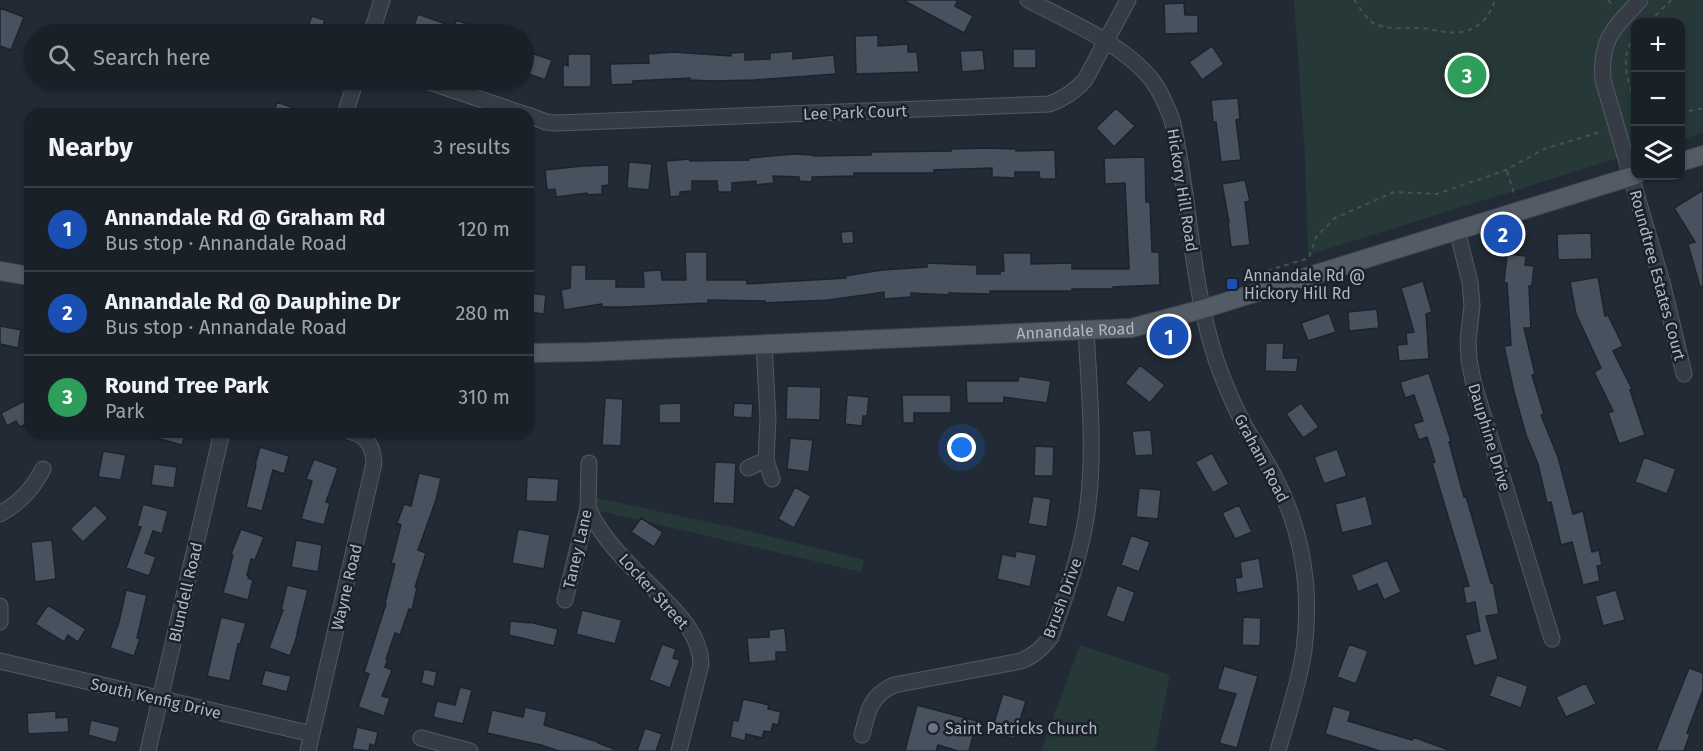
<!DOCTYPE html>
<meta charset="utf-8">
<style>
body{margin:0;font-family:"Fira Sans",sans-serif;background:#232830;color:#f1f3f6}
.controls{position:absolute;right:18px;top:18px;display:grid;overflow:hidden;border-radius:12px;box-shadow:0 2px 4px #0004}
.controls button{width:54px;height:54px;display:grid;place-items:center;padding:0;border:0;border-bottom:2px solid #383e45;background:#1a2028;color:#f1f3f6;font:30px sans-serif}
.you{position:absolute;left:962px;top:448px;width:21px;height:21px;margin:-15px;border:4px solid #fff;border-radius:50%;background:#1a73e8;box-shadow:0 0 0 9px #1a73e833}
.badge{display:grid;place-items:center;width:39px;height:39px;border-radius:50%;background:#1a73e8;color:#fff;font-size:20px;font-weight:700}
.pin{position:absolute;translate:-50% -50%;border:3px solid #fff;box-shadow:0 2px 6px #0006}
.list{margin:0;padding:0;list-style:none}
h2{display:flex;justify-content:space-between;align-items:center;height:78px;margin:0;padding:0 24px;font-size:26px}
h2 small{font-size:20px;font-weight:400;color:#9fa3a8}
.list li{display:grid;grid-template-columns:39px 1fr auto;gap:18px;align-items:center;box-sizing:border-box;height:84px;padding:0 24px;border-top:2px solid #383e45}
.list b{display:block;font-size:22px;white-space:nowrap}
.list p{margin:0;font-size:20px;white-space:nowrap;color:#9fa3a8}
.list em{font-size:20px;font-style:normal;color:#9fa3a8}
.icon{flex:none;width:33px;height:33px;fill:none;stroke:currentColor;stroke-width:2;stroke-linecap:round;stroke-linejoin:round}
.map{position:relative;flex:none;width:1703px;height:751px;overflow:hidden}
.search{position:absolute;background:#1a2028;box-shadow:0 2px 4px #0004;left:24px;top:24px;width:510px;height:66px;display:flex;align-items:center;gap:15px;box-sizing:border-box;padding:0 21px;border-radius:33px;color:#9fa3a8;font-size:22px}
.panel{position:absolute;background:#1a2028;box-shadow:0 2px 4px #0004;left:24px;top:108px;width:510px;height:330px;border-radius:18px}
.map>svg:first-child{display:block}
.green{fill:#273838}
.building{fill:#48515e;stroke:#1d232c;stroke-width:1.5}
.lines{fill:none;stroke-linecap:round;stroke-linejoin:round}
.minor-casing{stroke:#535963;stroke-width:17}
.major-casing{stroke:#3f454f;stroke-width:20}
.path{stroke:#435355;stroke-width:2;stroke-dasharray:4.5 4.5;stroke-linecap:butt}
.minor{stroke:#353c46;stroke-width:15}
.major{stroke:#535b66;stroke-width:18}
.transit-dot{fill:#1a4fb4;stroke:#1b212a;stroke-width:2}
.worship-dot{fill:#6b7280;stroke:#1b212a;stroke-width:2}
.labels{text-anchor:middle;stroke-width:5;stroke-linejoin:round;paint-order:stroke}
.street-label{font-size:16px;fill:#b0b6c2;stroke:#1b212a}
.poi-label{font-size:16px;fill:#b0b6c2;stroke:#1b212a;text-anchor:start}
</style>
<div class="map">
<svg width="1703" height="751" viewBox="0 0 1703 751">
<rect width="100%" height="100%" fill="#222a35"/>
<path class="green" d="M1294,0H1703V133L1681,140L1680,22H1636L1635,153L1308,255L1305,156Z
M593,497L749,531L864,560L861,572L592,509Z
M1080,645L1170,675L1155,751H1041Z"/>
<path class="building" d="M903,0H958L955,6L973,16L964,33Z
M1184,3L1185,15H1198V33L1165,34L1164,4Z
M0,8L24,17L11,50L0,46Z
M418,14L454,27L456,20L492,33V34H411Z
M312,16L325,20L320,34H305Z
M878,35V46L908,44V52H917L919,72L856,74L855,36Z
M1212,46L1224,64L1202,80L1189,62Z
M1013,49H1036V68H1013Z
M983,50L985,70L962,72L960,51Z
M793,51V59L834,55L836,74L754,80L712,81L690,80V78L633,81V84L611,85L610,64L649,63L648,54L672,52L731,56V53L745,52V60L770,59V53Z
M531,53L552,60L545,80L524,72Z
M568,54H591V87H563V64L568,66Z
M1238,98L1240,119L1236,120L1241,160L1221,162L1216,122H1213L1211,100Z
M277,102L308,113L307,114H273Z
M1116,108L1135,126L1114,147L1096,128Z
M986,148L1016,149V151L1055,150L1056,179H1040L1039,172H1015V178L992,177V168L934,170V173H854V176L812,177V182L799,181V177L773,176L774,183L756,185V181L732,183V192H718L717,181H692V191L680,192V196L670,197L666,161L689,159L690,161L749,160V158L794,154L813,155V156L871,155V152L951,151V149Z
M1145,157L1146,202H1150L1152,252H1159L1160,285L1113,287V289H1072V291H990V294L949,293V295L911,293V297L884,299V292L829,300L785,302L765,303V301L708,300V303L625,307H602V304L564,310L561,290L570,288L571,265H586V279H616V287H644L643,271L661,270L662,280H686L685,252H707V280H747V284L846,278L845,276L882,270L927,267V263L977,265V274H1000V271H1004L1003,253H1031V264L1072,263V269H1129L1125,183L1105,184L1104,158Z
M629,162L652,164L649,190L627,188Z
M609,165V185L602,186V194L587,195V193L556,197L555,189L547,190L545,170L582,166Z
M1245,180L1250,201L1245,202L1250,245L1231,247L1228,222H1229L1222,184Z
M1703,190V286L1700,287L1688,244L1695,242L1674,208Z
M853,231L854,243L842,244L841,232Z
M1591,233L1592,259L1558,260L1557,234Z
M1507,254L1526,256L1525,265L1534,266L1532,286H1529L1531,328H1524L1535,374L1532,375L1544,414L1541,415L1558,457L1573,514L1583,511L1592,552L1599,550L1602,565L1597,566L1600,581L1583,585L1572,542L1561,545L1551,502L1547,503L1538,464L1526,435L1514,392L1504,346L1511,345L1507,283H1504Z
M1598,277L1605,316L1608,315L1623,346L1613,351L1632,389L1630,390L1645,435L1619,444L1608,413L1613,411L1594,372L1601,368L1576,314L1570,282Z
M1423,281L1432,312L1426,314L1429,359L1399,361L1397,345L1407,344L1406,333L1414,332L1401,288Z
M528,293L546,295L544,314L528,312Z
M1377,309L1379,328L1349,331L1348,312Z
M1329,313L1336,332L1308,341L1301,323Z
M0,326L21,330L18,348L0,344Z
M1266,343H1284L1283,358H1298L1297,372L1265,371Z
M1140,365L1165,385L1150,403L1125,383Z
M1429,373L1451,441L1449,442L1464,497L1466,496L1491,583L1493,582L1499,614L1486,616L1498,659L1474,666L1465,635L1480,631L1475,602L1466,604L1463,587L1469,586L1432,463L1435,462L1427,437L1419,440L1413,424L1423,421L1414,395L1405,398L1400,382Z
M1019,376L1051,381L1047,403L1004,397V403H967L966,381H1018Z
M787,386L821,387L820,420L786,419Z
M847,395L869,397L867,416H863L862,426L845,424Z
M902,395H951V413H914V423H903Z
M30,398V422L20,427L16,421L7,426L1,413Z
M605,398L623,399L621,446L602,445Z
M681,403V423H659V404Z
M734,403L753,404L752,418L733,417Z
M1301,403L1319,427L1303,438L1286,414Z
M1151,430L1153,455L1135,456L1132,431Z
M147,432H186L182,445L146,435Z
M790,438L813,440L809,472L787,469Z
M1035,446L1054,447L1053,476H1034Z
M260,447L289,456L284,474L273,470L262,511L246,507L256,465H255Z
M1337,449L1347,476L1324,484L1314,457Z
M103,451L126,455L121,480L98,477Z
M1212,453L1229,484L1213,493L1195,462Z
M1644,457L1676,469L1667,494L1635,482Z
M314,459L338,468L326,502L330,503L324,525L301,519L312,481L306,479Z
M715,462L736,463L734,504L713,503Z
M154,464L177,467L174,488L151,485Z
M419,473L441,478L436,500L418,550L426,553L415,587L417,588L412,610L409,609L400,635L395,633L386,659H388L385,667L392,670L382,696L390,698L384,716L358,707L369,674L364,672L386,604L385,603L395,564L391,563L401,525L397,523L404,504L411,506Z
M527,477L559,479L557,502L526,501Z
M795,487L811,496L794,528L778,519Z
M1139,488L1161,490L1158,519L1136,517Z
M1033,496L1051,499L1047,527L1028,524Z
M1366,496L1373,525L1342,533L1335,504Z
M143,504L168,511L162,534L153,531L145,553L156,557L149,576L126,568L141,527L137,526Z
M95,505L108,518L83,542L70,529Z
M1239,505L1252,532L1235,539L1222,513Z
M641,518L663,532L654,547L631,532Z
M241,529L264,537L255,560L251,559L247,575L249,576L248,578L253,580L248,600L223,593L233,555L231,554Z
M518,529L550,535L544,569L512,563Z
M1131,535L1150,542L1139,572L1121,565Z
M52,540L56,579L35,582L31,542Z
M296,540L322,545L318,572L291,567Z
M1016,551L1037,555L1030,587L997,579L1002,554L1015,557Z
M1259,558L1264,588L1237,593L1235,578L1242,577L1240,562Z
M1387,560L1401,592L1384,600L1377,584L1358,592L1351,575Z
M287,585L308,590L297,633H298L290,656L269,648L283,610H281Z
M1117,585L1135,592L1124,623L1106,616Z
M126,590L147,595L137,638L140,639L134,656L110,648L119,622Z
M1616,590L1625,620L1603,626L1595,596Z
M48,605L86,629L78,642L68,635L64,642L35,624Z
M582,610L622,620L615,644L576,634Z
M221,617L246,623L240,644H238L230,681L207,676Z
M1243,617L1261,618L1260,646L1242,645Z
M510,621L529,623V622L558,629L554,646L509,635Z
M785,628L787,652H776V661L749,663L747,638L769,637V630Z
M662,644L676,649L673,658L680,660L670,688L649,680Z
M1349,644L1368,651L1356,684L1337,677Z
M1224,666L1258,676L1237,748L1219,743L1236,694L1217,689Z
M1689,668L1703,673V690L1687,733L1690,734L1684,751H1656Z
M424,669L437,672L434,687L421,683Z
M265,670L291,676L287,692L261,685Z
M1497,675L1528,686L1521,708L1489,696Z
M1586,683L1596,704L1566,717L1556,697Z
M460,687L472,690L463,724L433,717L437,701L455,705Z
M1003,694L1026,701L1014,739L991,732Z
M743,699L769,705L768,709L781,712L778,725L773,724L771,732L764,731L762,738L746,734L745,741L730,737L733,720L738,721Z
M917,705L977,721L969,751H958L938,745L936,751H905Z
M1333,706L1351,711L1348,721L1412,740L1413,737L1449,750L1448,751H1380L1325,734Z
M525,707L547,712L544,725L598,742V743L614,749V751H559L541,745L487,733L492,710L523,717Z
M56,711V718L68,717L69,732L28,734L27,713Z
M91,720L120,727L116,743L88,735Z
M357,727L378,732L375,746L370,744L369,751L352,749Z
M645,728L662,734L656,751H637Z"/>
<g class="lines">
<g class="minor-casing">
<path id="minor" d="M1028,0C1068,21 1128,46 1154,83C1162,94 1167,107 1172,120C1189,193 1190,270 1211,343C1218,369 1229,395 1241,419C1251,438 1263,455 1273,474C1302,528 1312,589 1304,650C1299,684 1287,718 1278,751
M1640,0C1613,29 1600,39 1603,80L1663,286L1684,374
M371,34L382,0
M423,80L524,114
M345,114L356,80
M528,115L546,122L557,123L1049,104C1064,99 1074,92 1085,80L1128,0
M1457,230L1470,282L1472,306L1468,341L1469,360L1474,385L1552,639
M764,344L768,419L766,460L772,479
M748,468L766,460
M588,508C601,537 626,562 649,584C671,607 700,630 701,664L679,751
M0,514C20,502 32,490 43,469
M565,600L588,508L589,463
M0,606V622
M0,661L312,734
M862,735C868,711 870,696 894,685L1021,661C1035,655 1042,648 1051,637C1066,594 1083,550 1088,504C1095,447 1089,388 1086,330
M421,738L470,751
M148,751L222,432
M308,751L374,463C373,447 368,437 352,432"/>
</g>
<g class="major-casing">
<g id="major">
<path d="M1680,162L1703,155"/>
<path d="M0,271L30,276"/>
<path id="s1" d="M528,353L590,352L1131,328L1203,309L1636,175"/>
</g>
</g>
<path class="path" d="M1354,0C1360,7 1367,21 1375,24C1389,30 1407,28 1422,28C1430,29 1437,31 1445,32C1471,35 1487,24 1495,0
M1608,0L1613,5
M1649,22L1671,0
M1636,36C1617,55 1629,84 1636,106
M1680,113L1703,108
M1507,171L1515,197
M1250,276L1309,258L1316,237L1335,218L1394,192L1437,194L1506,170L1544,149L1603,131"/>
<use href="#minor" class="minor"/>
<use href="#major" class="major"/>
</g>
<rect class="transit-dot" x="1226" y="278" width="12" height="12" rx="3"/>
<circle class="worship-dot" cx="933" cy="728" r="6"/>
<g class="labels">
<g class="street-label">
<text transform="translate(855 112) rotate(-2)" y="6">Lee Park Court</text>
<text transform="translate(1183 190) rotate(81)" y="6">Hickory Hill Road</text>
<text transform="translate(1658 275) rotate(75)" y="6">Roundtree Estates Court</text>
<text dy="6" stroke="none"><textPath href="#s1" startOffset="548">Annandale Road</textPath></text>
<text transform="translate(1490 437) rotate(73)" y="6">Dauphine Drive</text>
<text transform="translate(1262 458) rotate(62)" y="6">Graham Road</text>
<text transform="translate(577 549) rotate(-77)" y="6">Taney Lane</text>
<text transform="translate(346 587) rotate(-77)" y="6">Wayne Road</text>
<text transform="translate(654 591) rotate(48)" y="6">Locker Street</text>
<text transform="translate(185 592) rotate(-77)" y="6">Blundell Road</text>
<text transform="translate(1062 598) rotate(-70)" y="6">Brush Drive</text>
<text transform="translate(156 698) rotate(13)" y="6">South Kenfig Drive</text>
</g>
<g class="poi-label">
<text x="1244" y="281">Annandale Rd @<tspan x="1244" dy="18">Hickory Hill Rd</tspan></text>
<text x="945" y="734">Saint Patricks Church</text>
</g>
</g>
</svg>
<div class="controls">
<button>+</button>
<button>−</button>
<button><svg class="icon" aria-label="layers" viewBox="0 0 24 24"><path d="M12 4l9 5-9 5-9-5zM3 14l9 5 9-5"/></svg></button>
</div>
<div class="you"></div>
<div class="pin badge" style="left:1169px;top:336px;background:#1a4fb4">1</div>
<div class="pin badge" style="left:1503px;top:234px;background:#1a4fb4">2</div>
<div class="pin badge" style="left:1467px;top:75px;background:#2e9e5b">3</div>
<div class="search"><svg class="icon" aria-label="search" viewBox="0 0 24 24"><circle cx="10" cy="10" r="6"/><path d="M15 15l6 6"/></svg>Search here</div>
<section class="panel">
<h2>Nearby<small>3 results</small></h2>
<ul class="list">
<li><span class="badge" style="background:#1a4fb4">1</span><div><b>Annandale Rd @ Graham Rd</b><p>Bus stop · Annandale Road</p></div><em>120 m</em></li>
<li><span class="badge" style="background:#1a4fb4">2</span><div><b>Annandale Rd @ Dauphine Dr</b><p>Bus stop · Annandale Road</p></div><em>280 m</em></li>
<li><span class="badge" style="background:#2e9e5b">3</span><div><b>Round Tree Park</b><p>Park</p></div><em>310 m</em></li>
</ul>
</section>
</div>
